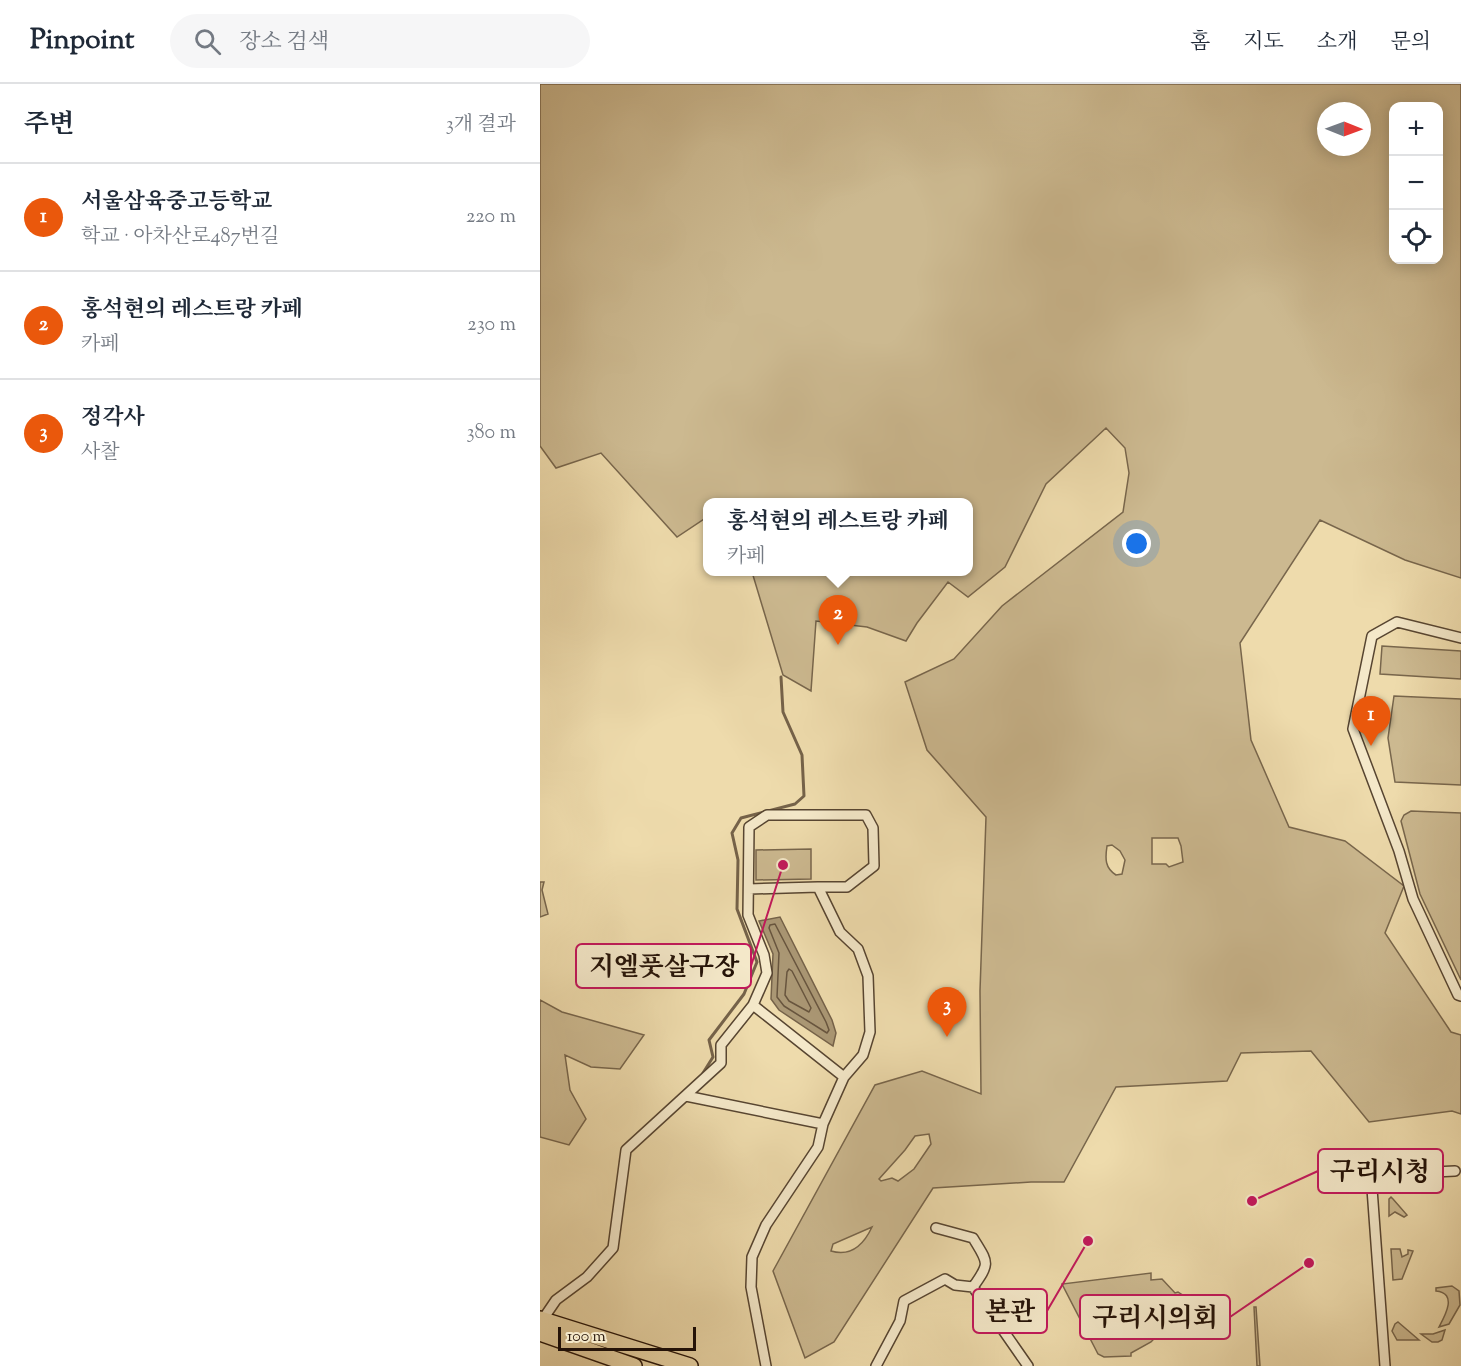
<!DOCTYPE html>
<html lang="ko">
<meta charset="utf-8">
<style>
body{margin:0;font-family:"Sorts Mill Goudy","Noto Serif KR",serif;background:#f6f6f7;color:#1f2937}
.controls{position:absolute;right:18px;top:18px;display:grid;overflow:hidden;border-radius:12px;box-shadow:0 3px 15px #0003}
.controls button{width:54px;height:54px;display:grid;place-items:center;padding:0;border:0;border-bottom:2px solid #e0e1e3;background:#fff;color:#1f2937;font:30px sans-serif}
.compass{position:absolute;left:777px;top:18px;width:54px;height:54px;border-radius:50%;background:#fff;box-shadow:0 3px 15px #0003;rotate:91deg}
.scale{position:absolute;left:18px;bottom:15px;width:138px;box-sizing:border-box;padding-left:6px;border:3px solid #251308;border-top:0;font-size:16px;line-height:21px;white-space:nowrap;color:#251308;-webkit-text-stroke:4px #f4e8c9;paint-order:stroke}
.you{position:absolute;left:597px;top:460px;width:21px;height:21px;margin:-15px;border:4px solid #fff;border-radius:50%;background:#1a73e8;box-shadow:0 0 0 9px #1a73e833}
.badge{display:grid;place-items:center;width:39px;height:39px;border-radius:50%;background:#ea580c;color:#fff;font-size:20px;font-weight:700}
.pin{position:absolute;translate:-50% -50px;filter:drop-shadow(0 2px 3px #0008)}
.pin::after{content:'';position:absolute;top:32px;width:21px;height:18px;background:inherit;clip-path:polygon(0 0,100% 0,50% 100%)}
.popup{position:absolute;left:163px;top:414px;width:270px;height:78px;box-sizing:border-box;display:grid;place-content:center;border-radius:12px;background:#fff;filter:drop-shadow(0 2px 4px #0005);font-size:20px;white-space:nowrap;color:#747a83}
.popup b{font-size:22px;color:#1f2937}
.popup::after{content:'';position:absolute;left:50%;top:100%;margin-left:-12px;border:12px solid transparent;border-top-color:#fff}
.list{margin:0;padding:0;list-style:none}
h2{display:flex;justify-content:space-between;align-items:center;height:78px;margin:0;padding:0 24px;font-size:26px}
h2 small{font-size:20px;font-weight:400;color:#747a83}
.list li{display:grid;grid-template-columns:39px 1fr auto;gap:18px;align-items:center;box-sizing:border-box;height:108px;padding:0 24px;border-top:2px solid #e0e1e3}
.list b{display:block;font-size:22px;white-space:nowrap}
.list p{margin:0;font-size:20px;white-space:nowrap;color:#747a83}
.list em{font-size:20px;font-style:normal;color:#747a83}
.icon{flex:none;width:33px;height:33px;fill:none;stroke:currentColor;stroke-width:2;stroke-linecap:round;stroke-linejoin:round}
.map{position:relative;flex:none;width:921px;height:1282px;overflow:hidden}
header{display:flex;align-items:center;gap:36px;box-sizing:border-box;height:84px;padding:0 30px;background:#fff;border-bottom:2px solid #e0e1e3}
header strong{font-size:28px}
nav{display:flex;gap:33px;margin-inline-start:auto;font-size:21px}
.search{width:420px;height:54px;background:#f6f6f7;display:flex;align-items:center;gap:15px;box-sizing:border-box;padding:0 21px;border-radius:33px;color:#747a83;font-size:22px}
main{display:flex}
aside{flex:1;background:#fff}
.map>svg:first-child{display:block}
.green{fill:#ccb990;stroke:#78664c;stroke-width:1.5;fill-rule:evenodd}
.water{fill:#aa9774;stroke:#756249;stroke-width:1.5}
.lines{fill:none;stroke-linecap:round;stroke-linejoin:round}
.shore{stroke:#68553e;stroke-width:1.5}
.stream{stroke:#756249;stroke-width:3}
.street-casing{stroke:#574531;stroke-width:12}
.primary-casing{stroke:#251308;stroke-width:18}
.street{stroke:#f4e8c9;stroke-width:9}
.primary{stroke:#eedbac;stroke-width:15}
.leader{fill:none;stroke:#c2185b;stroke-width:2}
.callout-dot{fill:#c2185b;stroke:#f4e8c9;stroke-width:2}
.callout{fill:#f4e8c9;stroke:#c2185b;stroke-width:2}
.callout-label{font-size:26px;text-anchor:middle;font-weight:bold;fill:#251308}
</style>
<header>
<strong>Pinpoint</strong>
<div class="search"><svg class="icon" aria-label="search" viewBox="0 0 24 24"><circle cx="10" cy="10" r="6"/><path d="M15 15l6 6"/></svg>장소 검색</div>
<nav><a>홈</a><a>지도</a><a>소개</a><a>문의</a></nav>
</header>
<main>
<aside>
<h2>주변<small>3개 결과</small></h2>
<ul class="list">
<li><span class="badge">1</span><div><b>서울삼육중고등학교</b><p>학교 · 아차산로487번길</p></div><em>220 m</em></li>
<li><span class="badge">2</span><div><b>홍석현의 레스트랑 카페</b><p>카페</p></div><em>230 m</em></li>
<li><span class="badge">3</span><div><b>정각사</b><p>사찰</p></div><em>380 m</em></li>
</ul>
</aside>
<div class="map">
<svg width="921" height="1282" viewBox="0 0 921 1282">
<rect width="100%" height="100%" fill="#eedbac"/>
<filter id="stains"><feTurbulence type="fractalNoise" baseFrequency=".00333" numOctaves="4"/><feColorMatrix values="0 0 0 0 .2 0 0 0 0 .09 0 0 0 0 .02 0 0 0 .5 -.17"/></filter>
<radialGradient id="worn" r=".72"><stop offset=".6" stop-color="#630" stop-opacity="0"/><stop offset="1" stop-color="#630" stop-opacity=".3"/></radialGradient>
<path class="green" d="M0,0H921V494L865,476L780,436L700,559L711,656L749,743L805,757L864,802L845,849L911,948L921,951V1030L912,1027L829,1038L771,967L701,969L687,997L576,1003L524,1098H491L393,1104L294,1258L265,1274L233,1187L335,1001L382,987L441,1010L440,907L446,733L387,666L365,598L414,575L462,522L583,428L589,389L585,364L566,344L506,400L465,483L428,513L408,498L377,539L366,557L327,543L276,537L271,607L243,591L212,488H428V418H168L167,433L137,453L61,369L16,384L0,362ZM854,22H898V176H854ZM786,27H822V63H786ZM612,754H638L641,762L643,778L629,783L626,780H612ZM572,761L580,767L585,776L582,790L576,791C565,784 565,775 567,762ZM389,1050L391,1060L374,1085L358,1097L352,1094L341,1097L339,1095L365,1066L375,1052ZM332,1143C324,1160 311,1173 291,1167L293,1160Z
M842,562L921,567V595L840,590Z
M854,612L921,615V701L855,698L848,654Z
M871,727L921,729V896L880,810L861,737L864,731Z
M271,765V795L216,796V766Z
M0,798H4L2,806L8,830L0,833Z
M0,916L22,928L104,951L80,985L51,983L25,971L30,1006L46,1035L29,1061L0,1053Z
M851,1113L853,1115L867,1131L864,1133L855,1128L849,1132V1115Z
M851,1165H860L862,1173L868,1170V1166L873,1167L862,1195L853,1196Z
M611,1189V1196L622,1195L635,1209L638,1208L644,1212L645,1223L611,1258L591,1269V1272L564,1273L558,1270L522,1200Z
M912,1202L919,1207L920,1221L909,1240L899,1243C905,1232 918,1209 896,1207V1204Z
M714,1223H716L720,1282H717Z
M858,1238L879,1256H857L852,1247L855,1240Z
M905,1246L902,1256L898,1258H892L881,1250H893Z"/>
<path class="water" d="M240,833L292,936L296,949L293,962L239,926L231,915L233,870L219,837Z"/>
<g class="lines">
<path class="shore" d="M235,840L286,938L289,946L287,949L244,922L237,913L239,869L229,844L230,841Z
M249,885L252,887L271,924L269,928L249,917L245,911L247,888Z"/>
<path class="stream" d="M163,989L173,973L169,956L204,910L217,878L197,825L198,776L192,749L201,734L255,720L264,712L262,671L243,628L241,593"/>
<g class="street-casing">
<path id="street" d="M921,554L857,538L832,552L813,645L859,767L873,815L918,911L921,912
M209,805L278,803
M213,921L304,993
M146,1012L283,1040
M396,1144L433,1154C448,1179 451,1178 433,1203
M1,1238L16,1216L47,1193L73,1164L86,1066L181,979V961L213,921L227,889L224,871L208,831L209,743L227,731H326L333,744L334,782L307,803H278L300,848L318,865L328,892L330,948L323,971L304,993L283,1040L278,1063L226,1141L212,1173L211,1203L226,1282
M336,1282L360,1237L364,1217L405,1195L415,1201L433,1203L488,1282
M845,1282L831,1091L915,1087"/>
</g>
<g class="primary-casing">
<path id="primary" d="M0,1235L150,1282
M0,1249L94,1282"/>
</g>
<use href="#street" class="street"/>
<use href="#primary" class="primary"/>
</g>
<path class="leader" d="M243 781L211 882M712 1117L778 1087M548 1157L507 1227M769 1179L690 1233"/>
<g class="callout-dot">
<circle cx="243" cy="781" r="6"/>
<circle cx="712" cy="1117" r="6"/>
<circle cx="548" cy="1157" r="6"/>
<circle cx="769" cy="1179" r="6"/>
</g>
<g class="callout">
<rect x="36" y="860" width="175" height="44" rx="6"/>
<rect x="778" y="1065" width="125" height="44" rx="6"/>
<rect x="433" y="1205" width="74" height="44" rx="6"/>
<rect x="540" y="1211" width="150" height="44" rx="6"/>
</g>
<g class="callout-label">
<text x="124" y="891">지엘풋살구장</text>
<text x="840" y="1096">구리시청</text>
<text x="470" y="1236">본관</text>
<text x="615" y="1242">구리시의회</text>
</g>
<rect width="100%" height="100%" filter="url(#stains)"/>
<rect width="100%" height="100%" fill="url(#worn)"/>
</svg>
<div class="controls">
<button>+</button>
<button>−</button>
<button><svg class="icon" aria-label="locate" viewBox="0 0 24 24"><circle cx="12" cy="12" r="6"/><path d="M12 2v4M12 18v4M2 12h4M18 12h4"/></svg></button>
</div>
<svg class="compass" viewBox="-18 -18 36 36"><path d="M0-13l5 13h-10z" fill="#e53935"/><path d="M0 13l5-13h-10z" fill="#747a83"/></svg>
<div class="scale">100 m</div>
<div class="you"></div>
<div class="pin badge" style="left:831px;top:662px">1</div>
<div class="pin badge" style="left:298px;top:561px">2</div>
<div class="popup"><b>홍석현의 레스트랑 카페</b>카페</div>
<div class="pin badge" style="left:407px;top:953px">3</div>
</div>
</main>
